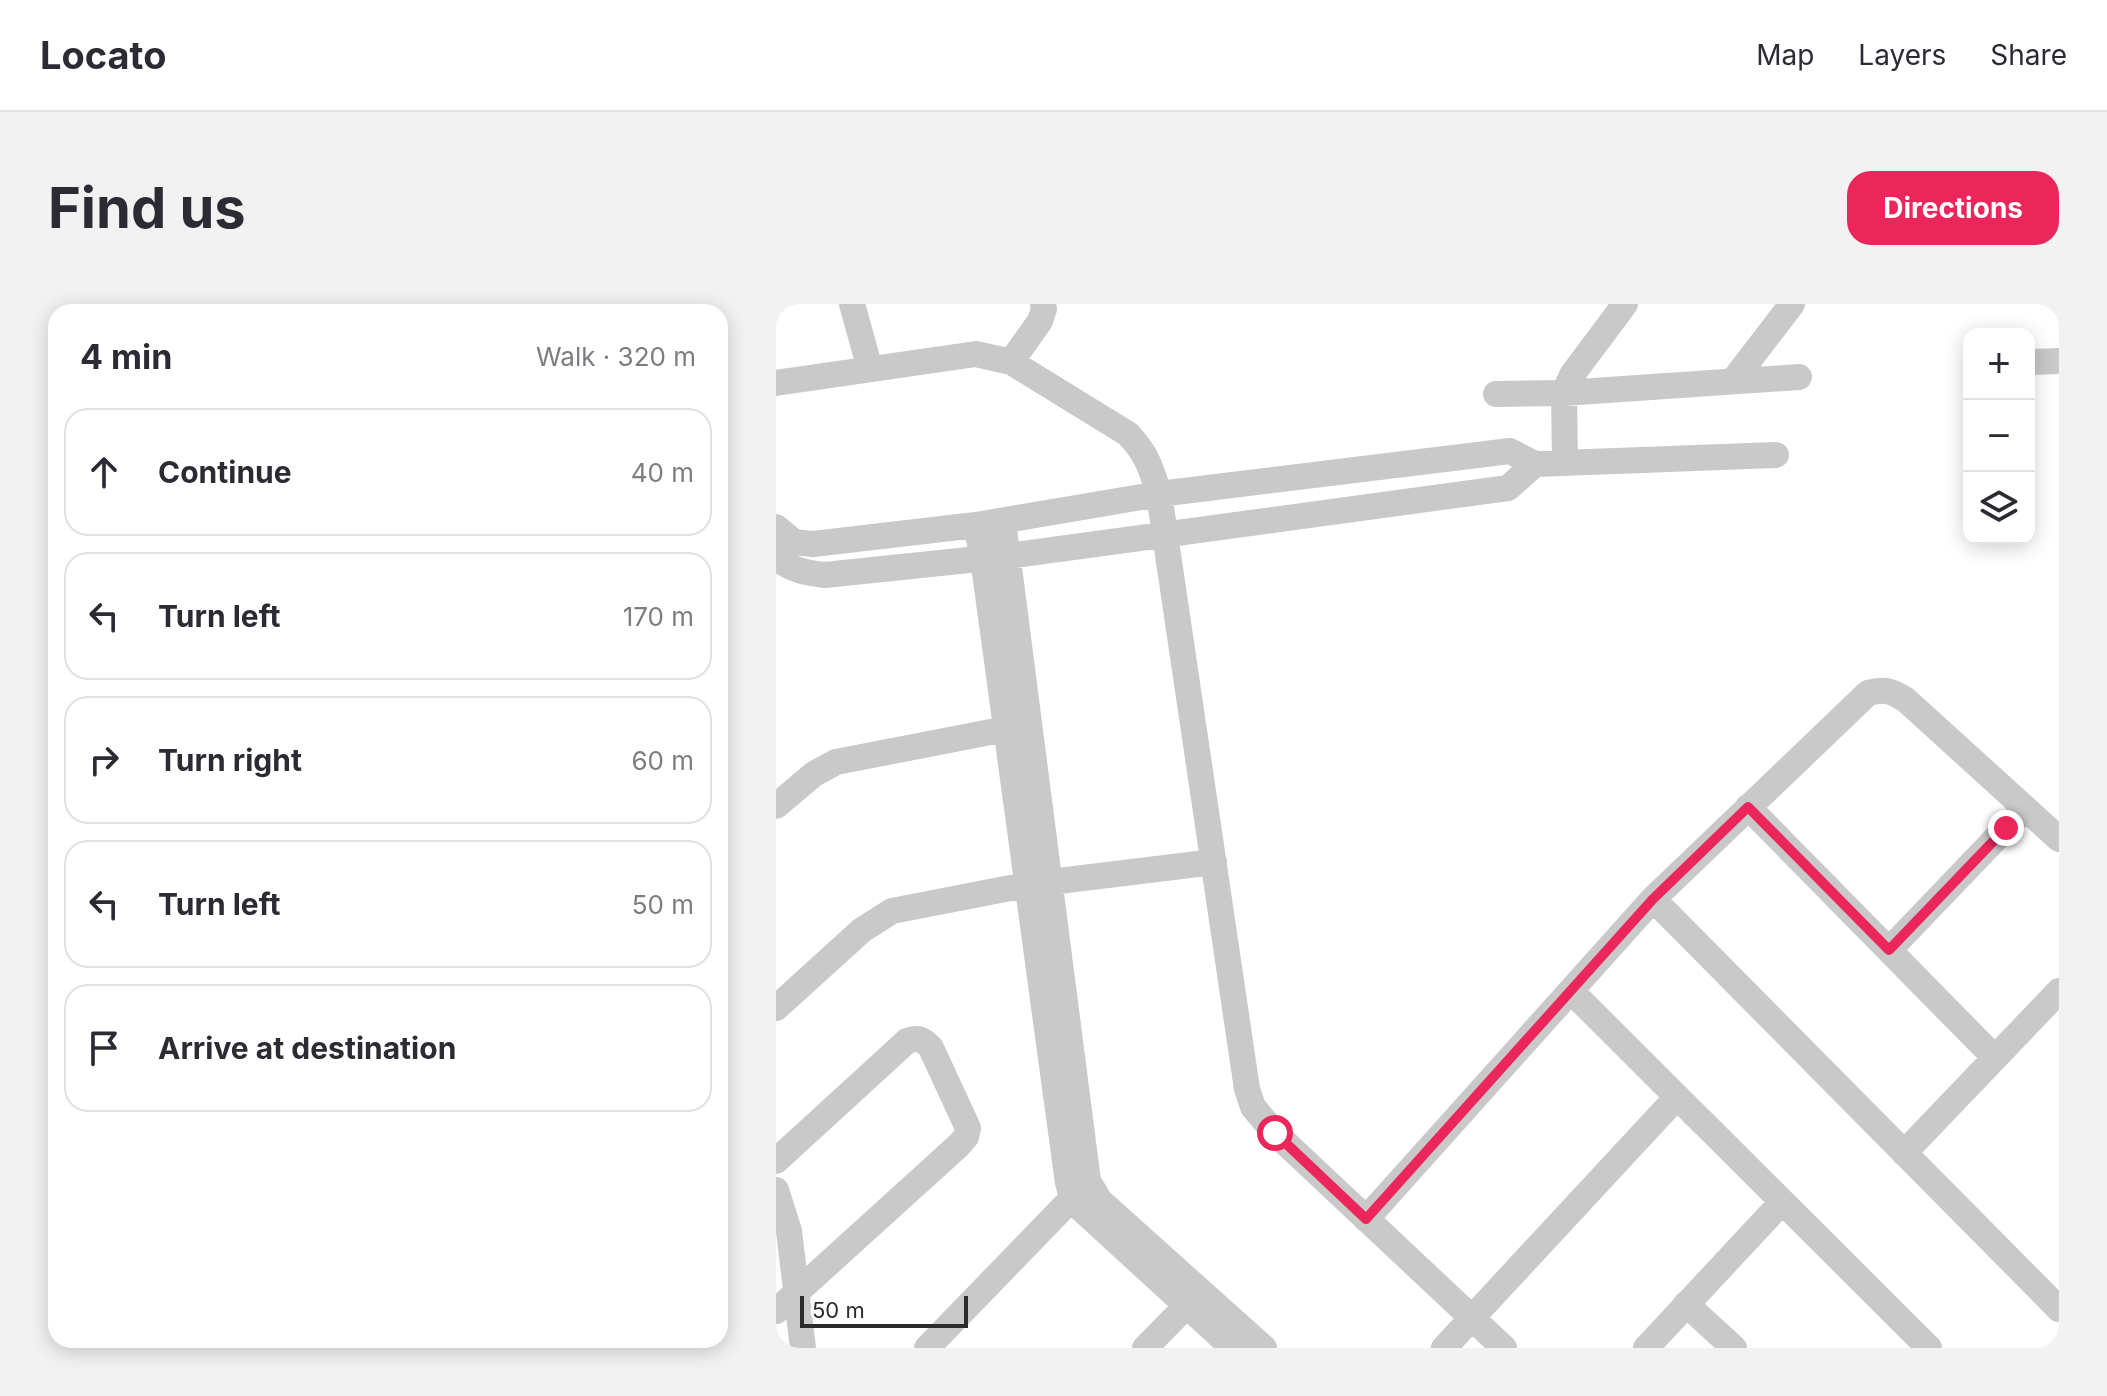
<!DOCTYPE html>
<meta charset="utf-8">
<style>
body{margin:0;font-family:Inter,sans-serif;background:#f2f2f3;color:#2b2b33}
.controls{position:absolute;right:24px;top:24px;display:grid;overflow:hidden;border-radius:16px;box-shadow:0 4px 20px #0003}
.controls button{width:72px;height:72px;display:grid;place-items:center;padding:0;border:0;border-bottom:2px solid #e1e1e2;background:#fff;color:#2b2b33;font:40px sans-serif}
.scale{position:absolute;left:24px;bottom:20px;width:168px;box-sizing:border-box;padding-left:8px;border:4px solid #2c2c2c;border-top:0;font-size:22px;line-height:28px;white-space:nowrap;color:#2c2c2c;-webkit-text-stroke:6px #fff;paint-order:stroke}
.stop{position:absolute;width:24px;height:24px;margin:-18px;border:6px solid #eb265a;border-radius:50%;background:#fff}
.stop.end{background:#eb265a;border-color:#fff;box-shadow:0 2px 8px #0008}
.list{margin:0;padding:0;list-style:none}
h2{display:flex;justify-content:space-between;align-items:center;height:104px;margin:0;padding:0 32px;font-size:34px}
h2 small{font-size:26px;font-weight:400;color:#7c7c81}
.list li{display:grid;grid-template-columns:52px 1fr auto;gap:24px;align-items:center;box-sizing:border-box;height:128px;margin:0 16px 16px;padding:0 16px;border:2px solid #e1e1e2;border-radius:24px}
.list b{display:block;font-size:30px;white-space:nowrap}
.list em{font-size:26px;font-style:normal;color:#7c7c81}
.icon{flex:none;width:44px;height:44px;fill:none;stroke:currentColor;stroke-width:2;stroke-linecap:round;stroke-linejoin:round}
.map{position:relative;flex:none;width:1283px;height:1044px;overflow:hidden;border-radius:24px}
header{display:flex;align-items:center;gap:48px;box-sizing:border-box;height:112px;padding:0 40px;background:#fff;border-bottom:2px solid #e1e1e2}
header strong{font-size:38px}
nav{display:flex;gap:44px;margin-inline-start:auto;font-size:28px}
.intro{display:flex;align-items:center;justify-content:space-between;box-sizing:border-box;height:192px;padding:0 48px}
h1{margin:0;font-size:56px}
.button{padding:20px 36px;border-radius:24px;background:#eb265a;color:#fff;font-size:28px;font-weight:700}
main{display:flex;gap:48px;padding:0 48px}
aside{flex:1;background:#fff;border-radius:24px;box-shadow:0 4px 20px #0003}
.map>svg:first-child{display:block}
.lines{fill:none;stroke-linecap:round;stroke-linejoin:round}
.minor{stroke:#c9c9c9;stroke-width:26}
.route{stroke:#eb265a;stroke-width:10}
</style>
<header>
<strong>Locato</strong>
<nav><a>Map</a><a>Layers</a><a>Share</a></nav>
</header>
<div class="intro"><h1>Find us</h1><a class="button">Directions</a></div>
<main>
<aside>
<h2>4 min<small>Walk · 320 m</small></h2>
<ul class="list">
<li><svg class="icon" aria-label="ahead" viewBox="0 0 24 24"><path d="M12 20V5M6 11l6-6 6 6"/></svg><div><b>Continue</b></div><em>40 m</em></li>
<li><svg class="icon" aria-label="left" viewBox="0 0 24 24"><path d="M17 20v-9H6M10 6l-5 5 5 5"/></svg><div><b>Turn left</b></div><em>170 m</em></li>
<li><svg class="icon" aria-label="right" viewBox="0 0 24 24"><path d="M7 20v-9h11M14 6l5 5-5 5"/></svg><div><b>Turn right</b></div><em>60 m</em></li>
<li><svg class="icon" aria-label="left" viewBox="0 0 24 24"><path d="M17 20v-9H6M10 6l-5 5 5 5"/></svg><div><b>Turn left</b></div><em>50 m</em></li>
<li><svg class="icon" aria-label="arrive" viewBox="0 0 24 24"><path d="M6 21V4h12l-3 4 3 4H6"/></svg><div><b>Arrive at destination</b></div></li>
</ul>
</aside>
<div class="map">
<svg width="1283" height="1044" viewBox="0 0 1283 1044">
<rect width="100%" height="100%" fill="#fff"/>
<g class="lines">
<path class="minor" d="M76,0L94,65
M235,58L264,17L268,5L267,0
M1253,58L1283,57
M957,77L1016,0
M0,79L200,50L235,58L352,130C371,150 375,164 383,190L471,785L477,803L499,829L728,1044
M720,90L788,89L1023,73
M789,159L788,89L796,71L849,0
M227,217L312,877L324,897L488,1044
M200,221L207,254L292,879L296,894L303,903L457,1044
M0,223L18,238L37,240L200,221L383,190L734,147L759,160L1000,151
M0,253C14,266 31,269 49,271L231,252L732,184L759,160
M0,502L38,470L60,458L230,425
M972,503L1219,754
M877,595L1283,1005
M1113,646L1249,504
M795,687L1153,1044
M0,704L86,626L116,607L250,581L438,558
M1128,849L1283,687
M0,857L131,737C142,733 147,735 155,744L192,824L190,833L183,841L0,1007
M0,886L13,927L27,1044
M590,915L877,595L1092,389C1108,384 1116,387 1130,396L1283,535
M910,1000L958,1044
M151,1044L307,883
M369,1044L423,989
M668,1044L901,793
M870,1044L1006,898"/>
</g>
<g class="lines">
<path class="route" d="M499,829L590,915L877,595L972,503L1113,646L1230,524"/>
</g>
</svg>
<div class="controls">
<button>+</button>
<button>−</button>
<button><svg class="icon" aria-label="layers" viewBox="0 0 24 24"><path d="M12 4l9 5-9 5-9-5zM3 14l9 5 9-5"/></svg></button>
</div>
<div class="scale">50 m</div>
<div class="stop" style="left:499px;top:829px"></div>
<div class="stop end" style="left:1230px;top:524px"></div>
</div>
</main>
